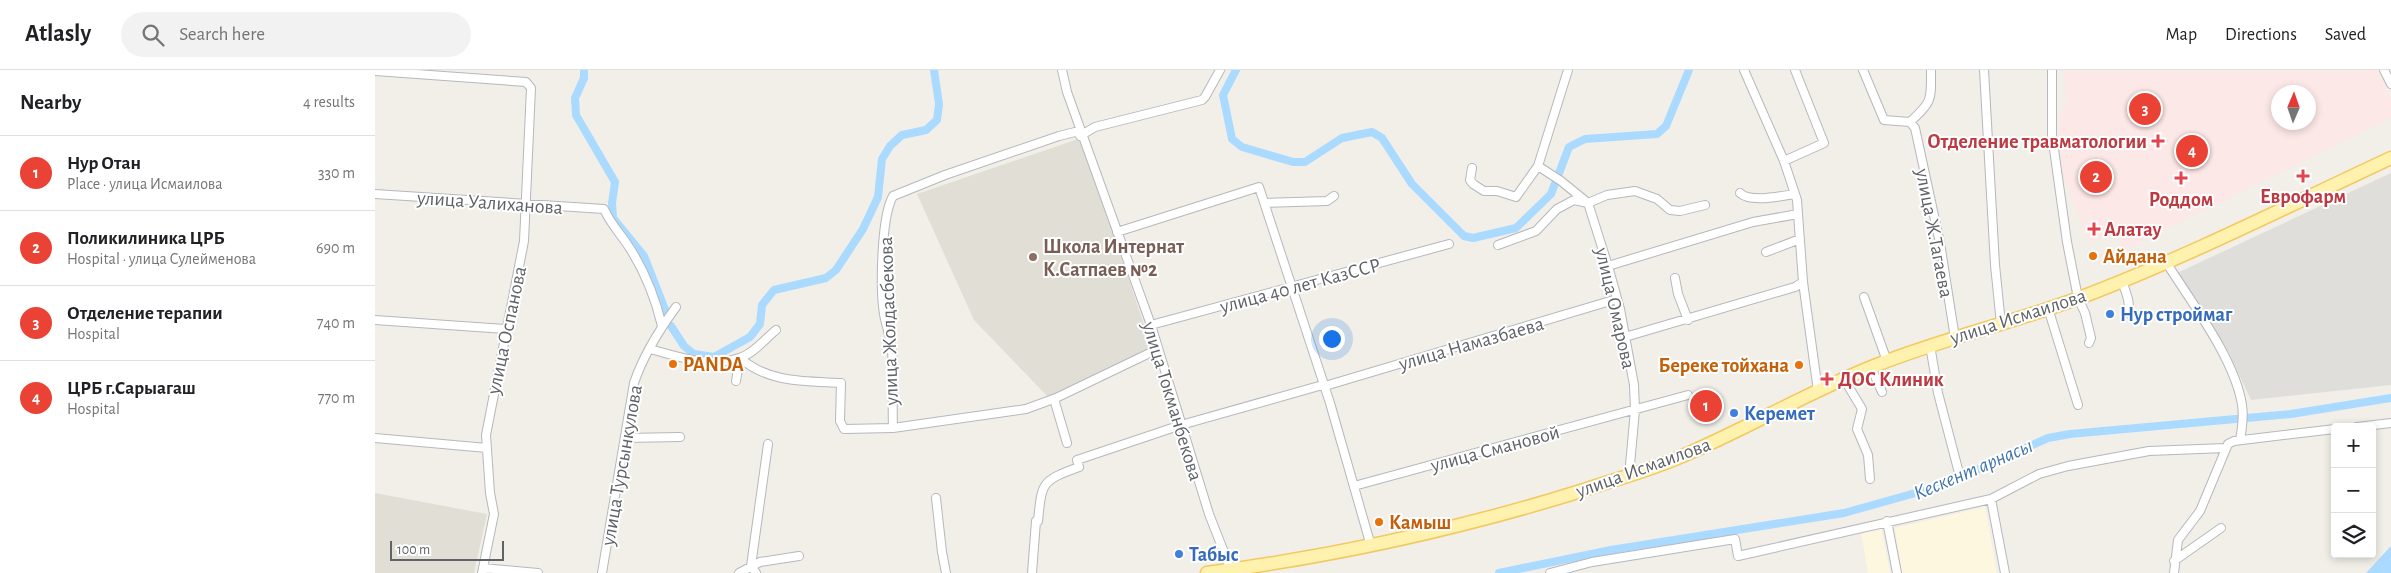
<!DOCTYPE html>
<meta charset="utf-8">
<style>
body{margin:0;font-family:"Alegreya Sans",sans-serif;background:#f2f2f2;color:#202124}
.controls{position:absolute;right:15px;bottom:15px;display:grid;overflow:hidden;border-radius:5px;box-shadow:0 2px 8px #0003}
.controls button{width:45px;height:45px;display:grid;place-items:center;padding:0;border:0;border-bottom:1px solid #e0e0e0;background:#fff;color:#202124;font:25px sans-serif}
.compass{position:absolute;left:1896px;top:15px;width:45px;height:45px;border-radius:50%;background:#fff;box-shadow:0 2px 8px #0003;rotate:2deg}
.scale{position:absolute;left:15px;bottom:12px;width:114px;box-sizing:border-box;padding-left:5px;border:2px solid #5f6368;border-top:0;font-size:14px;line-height:18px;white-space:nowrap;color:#5f6368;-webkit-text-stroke:4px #fff;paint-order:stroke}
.you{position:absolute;left:956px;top:268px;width:18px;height:18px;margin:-12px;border:4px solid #fff;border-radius:50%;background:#1a73e8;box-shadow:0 0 0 8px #1a73e833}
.badge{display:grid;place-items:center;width:32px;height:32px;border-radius:50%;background:#ea4335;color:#fff;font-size:16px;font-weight:700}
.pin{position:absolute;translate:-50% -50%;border:2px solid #fff;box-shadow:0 1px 5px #0006}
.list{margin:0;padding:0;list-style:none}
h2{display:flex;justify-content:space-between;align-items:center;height:65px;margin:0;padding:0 20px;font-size:21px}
h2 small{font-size:16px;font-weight:400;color:#757577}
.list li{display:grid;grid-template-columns:32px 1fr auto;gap:15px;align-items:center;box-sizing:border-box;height:75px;padding:0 20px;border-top:1px solid #e0e0e0}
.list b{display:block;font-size:19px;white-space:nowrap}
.list p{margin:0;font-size:16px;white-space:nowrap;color:#757577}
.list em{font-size:16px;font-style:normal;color:#757577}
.icon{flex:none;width:28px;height:28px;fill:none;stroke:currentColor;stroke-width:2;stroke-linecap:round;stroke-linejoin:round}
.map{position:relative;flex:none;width:2016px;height:503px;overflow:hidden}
header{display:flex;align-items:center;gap:30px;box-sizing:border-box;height:70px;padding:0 25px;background:#fff;border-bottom:1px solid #e0e0e0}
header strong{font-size:24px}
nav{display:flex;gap:28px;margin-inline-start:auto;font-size:18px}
.search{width:350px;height:45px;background:#f2f2f2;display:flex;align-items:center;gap:12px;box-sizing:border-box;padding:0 18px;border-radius:28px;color:#757577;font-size:19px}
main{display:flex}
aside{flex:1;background:#fff}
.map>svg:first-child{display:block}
.commercial{fill:#fef7e0}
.industrial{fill:#e0deda}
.education{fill:#e1ded6}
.medical{fill:#fce8e6;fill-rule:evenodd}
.water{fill:#aadaff}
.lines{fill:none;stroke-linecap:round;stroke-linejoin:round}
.canal{stroke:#aadaff;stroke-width:8}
.minor-casing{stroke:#b5b8bc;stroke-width:10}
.primary-casing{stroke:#f2c960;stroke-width:15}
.minor{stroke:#fff;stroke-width:8}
.primary{stroke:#fff2af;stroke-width:12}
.health-dot{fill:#e0444e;stroke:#fff;stroke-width:2}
.food-dot{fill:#e8710a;stroke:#fff;stroke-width:2}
.education-dot{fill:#8d6e63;stroke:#fff;stroke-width:2}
.shop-dot{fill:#3f7fe0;stroke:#fff;stroke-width:2}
.labels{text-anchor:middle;stroke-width:4;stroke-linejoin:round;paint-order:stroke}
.health-label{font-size:20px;font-weight:bold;fill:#be3a42;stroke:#fff}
.street-label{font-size:20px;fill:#5f6368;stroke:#fff}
.education-label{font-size:20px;font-weight:bold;fill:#785e54;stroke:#fff;text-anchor:start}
.food-label{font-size:20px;font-weight:bold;fill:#c56008;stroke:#fff;text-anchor:start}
.shop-label{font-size:20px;font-weight:bold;fill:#366cbe;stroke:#fff;text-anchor:start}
.water-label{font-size:21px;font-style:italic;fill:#4174aa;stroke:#fff}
</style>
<header>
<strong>Atlasly</strong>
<div class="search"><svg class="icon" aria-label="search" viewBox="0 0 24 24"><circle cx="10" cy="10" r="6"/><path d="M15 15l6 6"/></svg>Search here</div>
<nav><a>Map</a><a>Directions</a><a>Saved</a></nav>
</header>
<main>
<aside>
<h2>Nearby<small>4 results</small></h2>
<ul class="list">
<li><span class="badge">1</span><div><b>Нур Отан</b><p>Place · улица Исмаилова</p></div><em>330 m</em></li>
<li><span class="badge">2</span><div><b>Поликилиника ЦРБ</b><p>Hospital · улица Сулейменова</p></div><em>690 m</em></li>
<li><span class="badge">3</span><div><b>Отделение терапии</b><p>Hospital</p></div><em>740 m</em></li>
<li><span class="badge">4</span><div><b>ЦРБ г.Сарыагаш</b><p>Hospital</p></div><em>770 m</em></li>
</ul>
</aside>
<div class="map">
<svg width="2016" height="503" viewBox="0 0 2016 503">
<rect width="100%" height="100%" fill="#f1efe8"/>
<path class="commercial" d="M1610,437L1622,503H1527L1520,458Z
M1506,458L1515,503H1493L1486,462Z"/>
<path class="industrial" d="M2016,103V315L1876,330L1854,283L1800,204Z"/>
<path class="education" d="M706,68L778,281L675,329L599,250L542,124Z
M0,423L112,444L99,503H0Z"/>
<path class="medical" d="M1688,0H2002L2016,29V48L1749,180L1739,161L1714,172L1688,105L1683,66L1685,43L1692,33ZM1904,22H1934V52H1904Z"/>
<path class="water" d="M2016,476V503H1991Z"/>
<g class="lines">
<path class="canal" d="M209,0V8L200,28L201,45L240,112L237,133L238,148L269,186L291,242
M861,0L848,25L857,69L867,77L918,92H930L967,68L997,62L1007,68L1037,114L1089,166L1098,168L1141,158L1176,124L1194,77L1210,69L1282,64L1291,56L1314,0
M296,256L309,276L319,284L339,287L375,267L385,254L387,235L399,220L451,208L461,200L488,159L503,127L507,89L515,76L527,65L551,60L562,50L564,34L559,0
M1124,503L1236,480L1469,443L1544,422L1560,419L1673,368L1695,364L1916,344L2016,328"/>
<g class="minor-casing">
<path id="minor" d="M687,0L692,22L776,255L834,444L856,500
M1369,0L1409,91L1422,130L1428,212L1443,321
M1488,0L1509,50L1535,52L1540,58L1565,173L1580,268
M1609,0L1620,195L1626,254
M1677,0V65L1692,172L1703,228L1710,243L1716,268L1714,273
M2009,0L2016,14
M0,1L151,12L156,18L149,171L111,365L115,423L119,444L107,503
M1535,52C1558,31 1556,30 1556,0
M705,66L720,57L827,30L830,27L845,0
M1409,91L1449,73L1420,0
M1163,96L1186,111L1213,133L1233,196L1245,239L1259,315L1260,340L1254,406
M1097,98L1095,110L1098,114L1109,121H1122L1141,127L1163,96L1193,0
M1365,123C1375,133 1406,126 1420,124
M0,124L229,139C235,153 244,162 252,174C269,199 280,227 287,256
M890,133L952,131L959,126
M742,162L884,117L955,333L996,476
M1123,175L1161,161L1182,139L1199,130L1213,133L1232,125L1260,121L1282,129L1295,140L1305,141L1330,135
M1391,182L1425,169
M1791,192C1816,232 1860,289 1867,335C1869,347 1867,359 1865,370
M1233,196L1378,152L1423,144
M1300,208L1303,224L1313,250
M1747,210L1753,229L1755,244
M1489,227L1512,291
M1673,238L1703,335
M0,250L130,259
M776,255L1074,174
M1250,267L1420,217L1428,212
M1555,275L1563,323L1584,403
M275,279C305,287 333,298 364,288C378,284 390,269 401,260
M365,288C394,313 429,311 466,313L465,351L469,359L518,358L651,339L681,328L783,279
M1496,297L1507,322
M1469,309L1487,339L1482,359L1493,385L1495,409
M361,311L365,288
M679,329L692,373
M1982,357L2016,353
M518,358C517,332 519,307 517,281C516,268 511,256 509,244C505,219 506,147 518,126L570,105L684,66L700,62L708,64
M0,368L112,378
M250,368L305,367
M979,416L1313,325
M561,428L567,482L571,503
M1616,429L1630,503
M1512,451L1522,503
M1799,491L1846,458
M108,498L163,503
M227,503L259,313C268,286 285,259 301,237
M364,503L385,492L424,486
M381,503L376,496L393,374
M657,503L661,451H663C667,412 666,411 704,397L702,390L806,355L944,316H950L1242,229
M1175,503L1217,492L1360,469L1363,486L1616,429L1664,404L1693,396L1774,381L1850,378
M1799,503L1803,470L1825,441L1853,374L1859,371L1960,359"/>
</g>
<g class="primary-casing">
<path id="primary" d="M832,503C960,486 1085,459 1209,420C1241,409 1273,401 1305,387C1371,359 1433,322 1499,296C1566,269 1637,253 1704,228C1810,188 1913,136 2016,88"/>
</g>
<use href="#minor" class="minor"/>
<use href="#primary" class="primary"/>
</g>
<g class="health-dot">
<path d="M1780.5 63.5h5v5h5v5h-5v5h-5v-5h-5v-5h5z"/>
<path d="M1925.5 98.5h5v5h5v5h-5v5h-5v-5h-5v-5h5z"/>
<path d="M1803.5 100.5h5v5h5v5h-5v5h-5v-5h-5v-5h5z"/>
<path d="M1716.5 151.5h5v5h5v5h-5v5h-5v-5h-5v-5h5z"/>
<path d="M1449.5 301.5h5v5h5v5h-5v5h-5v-5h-5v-5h5z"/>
</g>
<g class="food-dot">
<circle cx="1718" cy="186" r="5"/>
<circle cx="298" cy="294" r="5"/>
<circle cx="1424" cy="295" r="5"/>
<circle cx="1004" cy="452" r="5"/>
</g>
<circle class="education-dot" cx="658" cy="187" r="5"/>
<g class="shop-dot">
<circle cx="1735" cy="244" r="5"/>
<circle cx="1359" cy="343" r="5"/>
<circle cx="804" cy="484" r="5"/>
</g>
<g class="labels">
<g class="health-label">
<text x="1772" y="78" text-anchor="end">Отделение травматологии</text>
<text x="1928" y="133">Еврофарм</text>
<text x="1806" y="136">Роддом</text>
<text x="1729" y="166" text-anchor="start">Алатау</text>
<text x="1463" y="316" text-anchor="start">ДОС Клиник</text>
</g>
<g class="street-label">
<text transform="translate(115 132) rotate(4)" y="7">улица Уалиханова</text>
<text transform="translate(1560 163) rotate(79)" y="7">улица Ж.Тагаева</text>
<text transform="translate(925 215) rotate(-15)" y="7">улица 40 лет КазССР</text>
<text transform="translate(1241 238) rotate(77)" y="7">улица Омарова</text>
<text transform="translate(1643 246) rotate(-18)" y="7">улица Исмаилова</text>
<text transform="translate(513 251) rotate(-92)" y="7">улица Жолдасбекова</text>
<text transform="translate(131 260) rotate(-78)" y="7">улица Оспанова</text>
<text transform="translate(1096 273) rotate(-16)" y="7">улица Намазбаева</text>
<text transform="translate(798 331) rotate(73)" y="7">улица Токманбекова</text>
<text transform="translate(1120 378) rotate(-15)" y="7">улица Смановой</text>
<text transform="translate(246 395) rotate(-80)" y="7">улица Турсынкулова</text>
<text transform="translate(1268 397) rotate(-20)" y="7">улица Исмаилова</text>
</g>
<g class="education-label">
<text x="668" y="183">Школа Интернат<tspan x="668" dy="23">К.Сатпаев №2</tspan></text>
</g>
<g class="food-label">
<text x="1728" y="193">Айдана</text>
<text x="308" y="301">PANDA</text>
<text x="1414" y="302" text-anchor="end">Береке тойхана</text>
<text x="1014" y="459">Камыш</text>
</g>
<g class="shop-label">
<text x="1745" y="251">Нур строймаг</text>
<text x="1369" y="350">Керемет</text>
<text x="814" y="491">Табыс</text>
</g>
<g class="water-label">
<text transform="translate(1598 399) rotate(-23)" y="7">Кескент арнасы</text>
</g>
</g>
</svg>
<div class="controls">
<button>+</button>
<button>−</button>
<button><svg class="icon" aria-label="layers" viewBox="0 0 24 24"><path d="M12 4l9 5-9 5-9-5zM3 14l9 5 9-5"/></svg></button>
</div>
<svg class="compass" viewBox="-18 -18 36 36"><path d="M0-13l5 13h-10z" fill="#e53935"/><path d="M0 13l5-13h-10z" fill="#757577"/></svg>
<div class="scale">100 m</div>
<div class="you"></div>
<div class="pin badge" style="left:1331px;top:336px">1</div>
<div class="pin badge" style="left:1721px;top:107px">2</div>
<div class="pin badge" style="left:1770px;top:39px">3</div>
<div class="pin badge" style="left:1817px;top:81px">4</div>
</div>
</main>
